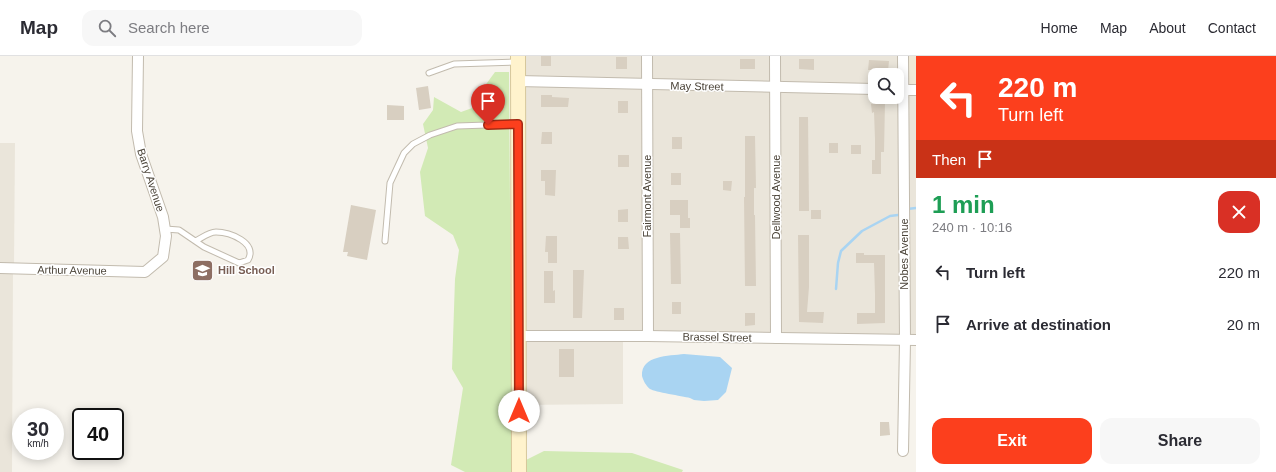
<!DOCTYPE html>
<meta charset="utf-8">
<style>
:root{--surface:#fff;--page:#f7f7f7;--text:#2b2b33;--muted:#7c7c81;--line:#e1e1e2;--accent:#fc3f1d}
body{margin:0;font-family:Arial,sans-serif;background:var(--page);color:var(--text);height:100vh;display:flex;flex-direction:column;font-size:15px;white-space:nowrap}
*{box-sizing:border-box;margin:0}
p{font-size:13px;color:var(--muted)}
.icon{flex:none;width:22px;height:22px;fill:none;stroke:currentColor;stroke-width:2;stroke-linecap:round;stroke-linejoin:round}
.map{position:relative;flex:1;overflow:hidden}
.sheet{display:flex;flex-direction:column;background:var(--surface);width:360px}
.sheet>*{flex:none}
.hud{background:#fc3f1d;color:#fff;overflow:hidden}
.controls{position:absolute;left:868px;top:12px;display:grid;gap:8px}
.controls a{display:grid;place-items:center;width:36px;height:36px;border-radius:8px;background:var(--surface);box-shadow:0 2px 10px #0003;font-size:20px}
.speed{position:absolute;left:12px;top:352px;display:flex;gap:8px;font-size:20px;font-weight:700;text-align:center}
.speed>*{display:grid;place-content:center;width:52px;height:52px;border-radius:50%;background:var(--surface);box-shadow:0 2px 10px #0003;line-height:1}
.speed small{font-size:10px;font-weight:400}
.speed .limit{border:2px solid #111;border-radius:6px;background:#fff;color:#111}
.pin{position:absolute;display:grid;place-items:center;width:34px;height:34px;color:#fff;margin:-41px -17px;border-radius:50% 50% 50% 0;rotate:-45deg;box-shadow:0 0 4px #0007}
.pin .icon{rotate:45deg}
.me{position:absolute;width:44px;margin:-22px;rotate:0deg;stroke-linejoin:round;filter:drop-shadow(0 0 3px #0008)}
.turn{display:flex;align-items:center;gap:14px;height:84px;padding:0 16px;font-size:18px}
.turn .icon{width:52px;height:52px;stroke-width:2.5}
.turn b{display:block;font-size:28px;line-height:34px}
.then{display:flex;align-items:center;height:38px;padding:0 16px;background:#0003;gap:8px;font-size:15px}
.round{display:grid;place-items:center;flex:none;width:42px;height:42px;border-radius:12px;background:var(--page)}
.summary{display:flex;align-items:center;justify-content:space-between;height:68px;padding:0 16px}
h1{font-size:24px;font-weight:600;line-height:30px;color:#1e9e55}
.cta{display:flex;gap:8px;margin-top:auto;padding:8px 16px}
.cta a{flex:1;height:46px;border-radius:12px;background:var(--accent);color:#fff;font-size:16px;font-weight:600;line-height:46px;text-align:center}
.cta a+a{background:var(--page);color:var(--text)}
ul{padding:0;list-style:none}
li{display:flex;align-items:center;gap:12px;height:52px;padding:0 16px}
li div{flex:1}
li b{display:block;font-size:15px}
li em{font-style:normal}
header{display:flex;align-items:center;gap:24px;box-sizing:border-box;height:56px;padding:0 20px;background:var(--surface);border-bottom:1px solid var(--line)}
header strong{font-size:19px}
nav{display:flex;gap:22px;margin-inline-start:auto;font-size:14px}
.search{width:280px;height:36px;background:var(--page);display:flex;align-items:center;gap:10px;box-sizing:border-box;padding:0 14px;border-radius:12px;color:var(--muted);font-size:15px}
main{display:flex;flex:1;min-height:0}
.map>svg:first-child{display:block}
</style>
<header>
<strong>Map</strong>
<div class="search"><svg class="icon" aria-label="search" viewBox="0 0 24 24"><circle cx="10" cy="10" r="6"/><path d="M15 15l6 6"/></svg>Search here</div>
<nav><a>Home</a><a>Map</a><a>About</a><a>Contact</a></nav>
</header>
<main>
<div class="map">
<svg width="916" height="416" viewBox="0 0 916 416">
<rect width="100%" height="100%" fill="#f6f3ec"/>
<g fill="#eae5da" fill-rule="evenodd">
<path d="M521,0h379l2,281 -279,-3v70l-102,1zM875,19h22v22h-22z"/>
<polygon points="908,28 916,28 916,281 909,281"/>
<polygon points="0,87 15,87 14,210 0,210"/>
<polygon points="0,215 13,215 12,416 0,416"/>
</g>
<rect fill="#efe8d6" x="908" y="0" width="8" height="28"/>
<g fill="#d2eab5">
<polygon points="495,16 509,16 512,416 465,416 451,409 463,332 452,313 455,223 459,194 453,179 425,160 420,116 428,92 423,68 433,54 434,41 461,56 489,46 484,31"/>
<polygon points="544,395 632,397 683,414 682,416 526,416 526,404"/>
</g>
<path fill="#a9d4f2" d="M684,298l36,3 12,11 -6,24 -8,8 -14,1 -10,-1 -4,-2c-8,-2 -35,-6 -40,-9 -4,-3 -7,-9 -8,-13 -1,-21 27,-20 42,-22z"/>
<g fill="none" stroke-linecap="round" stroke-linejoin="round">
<g stroke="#a9d4f2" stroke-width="2.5">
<polyline points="907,153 916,152"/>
<polyline points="836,233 838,207 841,195 862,175 890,160 898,159"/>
</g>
</g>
<g fill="#d8cfc1">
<rect x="541" y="0" width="10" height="10"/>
<rect x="616" y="1" width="11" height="12"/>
<rect x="740" y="3" width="15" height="10"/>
<polygon points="799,3 814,3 814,14 799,13"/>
<polygon points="869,4 889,5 888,15 868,14"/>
<polygon points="428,30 431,52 419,54 416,32"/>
<polygon points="541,39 552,39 552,41 569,42 568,51 541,51"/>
<rect x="618" y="45" width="10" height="12"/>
<polygon points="885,46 884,96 881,96 881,118 872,118 872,104 875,104 875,83 874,56 872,57 871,48"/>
<polygon points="387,49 404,50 404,64 387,64"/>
<polygon points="799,61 808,61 809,155 799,155"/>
<polygon points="542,76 552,76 552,88 541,88"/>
<polygon points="745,80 755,80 756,132 754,132 754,159 755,159 756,230 745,230 744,141 745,141"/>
<rect x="672" y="81" width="10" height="12"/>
<rect x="829" y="87" width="9" height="10"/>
<rect x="851" y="89" width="10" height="9"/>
<rect x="618" y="99" width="11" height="12"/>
<polygon points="541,114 556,114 555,140 545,139 545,125 541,125"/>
<rect x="671" y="117" width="10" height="12"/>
<polygon points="723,125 732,125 731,135 723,134"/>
<polygon points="670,144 688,144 688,162 690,162 690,172 680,172 680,159 670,159"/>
<polygon points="351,149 376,154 367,204 347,200 348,196 343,196"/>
<polygon points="628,153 628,166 618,166 618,154"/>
<rect x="811" y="154" width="10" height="9"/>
<polygon points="670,177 680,177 681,228 671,228"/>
<polygon points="798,179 809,179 809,231 807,256 824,256 823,267 799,266"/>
<polygon points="546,180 557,180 557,207 548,207 548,196 545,196"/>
<polygon points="618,181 628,181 629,193 618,193"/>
<polygon points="856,197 864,197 864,199 885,199 885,267 857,268 857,257 875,257 875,238 874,207 856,207"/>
<polygon points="573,214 584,214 582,262 573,262"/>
<polygon points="544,215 553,215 553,235 555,234 555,247 544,247"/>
<rect x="672" y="246" width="9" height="12"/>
<rect x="614" y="252" width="10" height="12"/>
<polygon points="745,257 755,257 755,269 745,270"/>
<rect x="559" y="293" width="15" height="28"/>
<polygon points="880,366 889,366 890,379 880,380"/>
</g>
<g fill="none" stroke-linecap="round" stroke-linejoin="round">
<defs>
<g id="lane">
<polyline points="429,17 454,8 517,6"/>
<path d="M165,173l14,1 25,17 35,16 9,-3c10,-17 -18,-28 -32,-28 -7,0 -13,5 -20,9"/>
<polyline points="385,185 390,127 404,97 413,88 430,79 457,70 517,68"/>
</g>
<g id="street">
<polyline points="647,0 648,280"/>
<polyline points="775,0 776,282"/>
<polyline points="518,25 875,33"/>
<polyline points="898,34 916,34"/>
<polyline points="0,212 145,216 163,201 166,180 163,161 141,98 137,75 138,0"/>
<polyline points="519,280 648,280 916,284"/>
<polyline points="903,395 905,285 903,0"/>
</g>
<polyline id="secondary" points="518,0 519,416"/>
</defs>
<use href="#lane" stroke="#c2bbae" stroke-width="7"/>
<use href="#street" stroke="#c2bbae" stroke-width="12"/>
<use href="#secondary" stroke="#d6c79b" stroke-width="16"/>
<use href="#lane" stroke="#fff" stroke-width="5"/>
<use href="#street" stroke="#fff" stroke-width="10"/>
<use href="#secondary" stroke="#fff3cd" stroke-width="14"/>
</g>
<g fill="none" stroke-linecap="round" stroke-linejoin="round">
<defs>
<polyline id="route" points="488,69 518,68 519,355"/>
</defs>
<use href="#route" stroke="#a42913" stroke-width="10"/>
<use href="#route" stroke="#fc3f1d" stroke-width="7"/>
</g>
<defs>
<symbol id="school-square" viewBox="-11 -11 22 22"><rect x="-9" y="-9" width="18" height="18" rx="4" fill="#8d6e63" stroke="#fff"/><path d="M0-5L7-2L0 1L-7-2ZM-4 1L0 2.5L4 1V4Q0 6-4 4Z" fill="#fff"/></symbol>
</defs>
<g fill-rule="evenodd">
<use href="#school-square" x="190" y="202" width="25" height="25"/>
</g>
<g text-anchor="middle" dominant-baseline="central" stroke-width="3" stroke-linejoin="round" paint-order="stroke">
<g font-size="11" fill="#4b4439" stroke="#fff">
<text transform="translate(697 30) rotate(1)">May Street</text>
<text transform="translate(151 124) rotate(72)">Barry Avenue</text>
<text transform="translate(647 140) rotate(-90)">Fairmont Avenue</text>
<text transform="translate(776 141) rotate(-90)">Dellwood Avenue</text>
<text transform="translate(904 198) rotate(-90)">Nobes Avenue</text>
<text transform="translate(72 214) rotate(1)">Arthur Avenue</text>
<text transform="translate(717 281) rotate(1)">Brassel Street</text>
</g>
<g font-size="11" font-weight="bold" fill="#785e54" stroke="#fff" text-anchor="start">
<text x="218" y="214">Hill School</text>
</g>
</g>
</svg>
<div class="controls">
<a><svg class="icon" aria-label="search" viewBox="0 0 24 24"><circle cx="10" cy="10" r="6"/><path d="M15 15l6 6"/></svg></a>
</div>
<div class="speed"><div>30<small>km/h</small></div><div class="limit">40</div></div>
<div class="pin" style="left:488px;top:69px;background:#d93025"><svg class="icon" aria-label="arrive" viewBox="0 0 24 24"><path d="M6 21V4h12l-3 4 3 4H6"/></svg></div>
<svg class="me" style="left:519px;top:355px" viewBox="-20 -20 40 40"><circle r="19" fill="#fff"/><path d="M0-13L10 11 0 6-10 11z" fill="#fc3f1d"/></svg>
</div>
<section class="sheet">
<div class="hud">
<div class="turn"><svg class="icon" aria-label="left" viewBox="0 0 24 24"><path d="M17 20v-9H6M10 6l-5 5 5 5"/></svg><div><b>220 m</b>Turn left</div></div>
<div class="then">Then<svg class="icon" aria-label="arrive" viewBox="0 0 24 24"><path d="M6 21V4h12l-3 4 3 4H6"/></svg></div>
</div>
<div class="summary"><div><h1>1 min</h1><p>240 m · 10:16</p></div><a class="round" style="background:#d93025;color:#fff"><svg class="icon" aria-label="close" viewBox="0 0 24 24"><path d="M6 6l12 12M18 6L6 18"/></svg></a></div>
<ul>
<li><svg class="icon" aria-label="left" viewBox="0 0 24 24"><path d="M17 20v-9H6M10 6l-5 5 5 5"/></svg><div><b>Turn left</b></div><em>220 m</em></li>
<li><svg class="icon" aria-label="arrive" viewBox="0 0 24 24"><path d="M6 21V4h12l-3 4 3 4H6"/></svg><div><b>Arrive at destination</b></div><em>20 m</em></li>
</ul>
<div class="cta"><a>Exit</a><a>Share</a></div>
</section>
</main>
